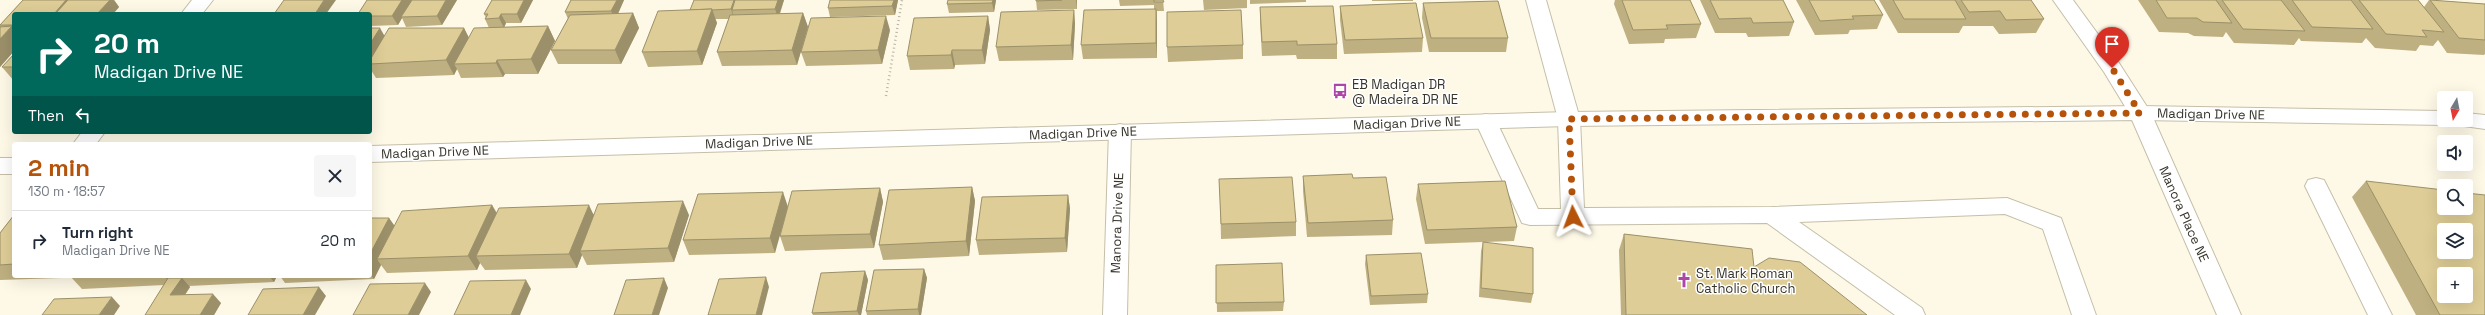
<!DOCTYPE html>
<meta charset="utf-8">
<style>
:root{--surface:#fff;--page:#f6f6f7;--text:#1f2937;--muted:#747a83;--line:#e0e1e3;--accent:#b45309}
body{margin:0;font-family:"Space Grotesk",sans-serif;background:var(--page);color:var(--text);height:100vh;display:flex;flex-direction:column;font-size:15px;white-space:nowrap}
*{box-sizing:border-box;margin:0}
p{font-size:13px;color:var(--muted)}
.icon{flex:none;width:22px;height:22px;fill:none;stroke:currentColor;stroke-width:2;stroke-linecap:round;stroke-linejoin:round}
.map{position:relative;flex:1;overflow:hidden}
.details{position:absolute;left:12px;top:142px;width:360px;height:136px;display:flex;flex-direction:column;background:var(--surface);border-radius:4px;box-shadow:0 4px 16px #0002}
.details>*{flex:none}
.hud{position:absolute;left:12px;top:12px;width:360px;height:122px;border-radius:4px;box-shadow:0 4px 16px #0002;background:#00695c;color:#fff;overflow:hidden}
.needle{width:26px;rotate:190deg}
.controls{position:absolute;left:2437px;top:91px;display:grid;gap:8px}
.controls a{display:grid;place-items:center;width:36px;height:36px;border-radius:4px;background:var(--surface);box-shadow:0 4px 16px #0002;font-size:20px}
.pin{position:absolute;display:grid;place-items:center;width:34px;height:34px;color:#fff;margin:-41px -17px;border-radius:50% 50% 50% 0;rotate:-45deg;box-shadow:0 0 4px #0007}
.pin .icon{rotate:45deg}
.me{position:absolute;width:44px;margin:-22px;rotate:357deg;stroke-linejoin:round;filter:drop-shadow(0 0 3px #0008)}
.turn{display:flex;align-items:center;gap:14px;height:84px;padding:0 16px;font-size:18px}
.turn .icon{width:52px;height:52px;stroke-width:2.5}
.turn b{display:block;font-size:28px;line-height:34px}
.then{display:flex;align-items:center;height:38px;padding:0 16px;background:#0003;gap:8px;font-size:15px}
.round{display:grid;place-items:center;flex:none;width:42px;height:42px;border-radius:4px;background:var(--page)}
.overview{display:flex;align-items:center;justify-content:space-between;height:68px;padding:0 16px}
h1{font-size:24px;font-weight:700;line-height:30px;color:var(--accent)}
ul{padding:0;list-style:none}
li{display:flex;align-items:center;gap:12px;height:60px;padding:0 16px;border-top:1px solid var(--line)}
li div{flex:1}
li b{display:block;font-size:15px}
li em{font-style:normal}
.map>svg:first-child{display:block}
</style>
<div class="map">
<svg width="2485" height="315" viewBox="0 0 2485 315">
<rect width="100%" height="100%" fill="#fef9e7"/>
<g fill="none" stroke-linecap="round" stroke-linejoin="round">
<defs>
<g id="service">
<polygon points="1569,112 1577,114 1580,119 1584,208 1772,207 2007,198 2061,218 2096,315 2072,315 2043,229 2005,214 1799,222 1922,308 1925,315 1895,315 1767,223 1530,225 1522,223 1475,121 1478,116 1486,114 1494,116 1538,209 1561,209 1558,119 1561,114"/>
<polygon points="2316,178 2324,180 2327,186 2392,315 2368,315 2305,186 2308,180"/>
</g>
<g id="minor">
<polygon points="192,0 213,0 202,14 181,14"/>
<polygon points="1526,0 1546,0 1580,119 1577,124 1569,126 1561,124 1558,119"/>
<polygon points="2053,0 2073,0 2119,63 2151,113 2241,315 2217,315 2129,113 2104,72"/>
<polygon points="1120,124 1128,126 1131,131 1127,315 1103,315 1109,131 1112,126"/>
<polygon points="82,132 105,132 96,144 73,144"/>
</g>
<g id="tertiary">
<polygon points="2140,106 2444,111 2444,120 2453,120 2452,123 2444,125 2140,120 1569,126 370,162 370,146 1569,112"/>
<polygon points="2466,113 2485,115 2485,129 2457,125 2454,120 2466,120"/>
<rect x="0" y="158" width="14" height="16"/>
</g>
</defs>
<use href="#service" stroke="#c5bfa9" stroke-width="2"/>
<use href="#minor" stroke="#c5bfa9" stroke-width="2"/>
<use href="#tertiary" stroke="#c5bfa9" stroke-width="2"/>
<polyline stroke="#b7b3a4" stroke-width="2.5" stroke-dasharray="1 3" stroke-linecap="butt" points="886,96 902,0"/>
<use href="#service" fill="#fff" fill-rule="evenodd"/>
<use href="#minor" fill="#fff" fill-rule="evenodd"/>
<use href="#tertiary" fill="#fff" fill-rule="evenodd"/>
</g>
<g fill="#bfb081">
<polygon points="23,0 114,0 119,7 113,14 14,14 14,51 0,67 0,25"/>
<polygon points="367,0 457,0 442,25 406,27 402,18 398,25 370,26 370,14"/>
<polygon points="492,0 533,0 521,23 506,23 504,27 548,26 555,41 538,74 505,74 503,77 461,78 457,69 454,75 376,78 371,70 370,72 370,28 384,36 464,28 469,38 489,28 485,19 486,18 484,14"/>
<polygon points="571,0 624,0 618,14 633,13 639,28 621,64 558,64 551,50 568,19 565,12"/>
<polygon points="784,0 780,14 803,13 808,27 797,65 722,66 717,52 729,19 715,19 717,23 702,65 648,67 642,52 690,10"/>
<polygon points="898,0 895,15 830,17 828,8"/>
<polygon points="948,0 996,0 994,12 949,13 947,4"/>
<polygon points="1036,0 1077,0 1077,9 1037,10"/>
<polygon points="1119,0 1163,0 1164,11 1157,11 1157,58 1083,59 1081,45 1154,9 1154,5 1120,6"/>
<polygon points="1203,0 1247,0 1247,8 1204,10"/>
<polygon points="1250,0 1306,0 1306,2 1250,4"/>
<rect x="1372" y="0" width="41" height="1"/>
<polygon points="1615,0 1690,0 1701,24 1696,38 1665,39 1664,43 1629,44 1614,4"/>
<polygon points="1700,0 1783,0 1794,22 1789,36 1748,37 1746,33 1715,33"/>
<polygon points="1796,0 1874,0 1883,15 1877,29 1850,30 1848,34 1815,35"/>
<polygon points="1879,0 2031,0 2044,19 2036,33 1999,34 1993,26 1963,26 1959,33 1898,33"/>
<polygon points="2138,0 2418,0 2424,7 2429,0 2485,4 2485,54 2484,55 2447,53 2438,40 2433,46 2420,45 2416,51 2375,48 2366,38 2362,43 2301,41 2299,38 2294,45 2234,43 2226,32 2223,37 2194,36 2188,33 2159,32"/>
<polygon points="1423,3 1508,38 1506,52 1429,52 1422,18"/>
<polygon points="1340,6 1423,38 1422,52 1344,54 1340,20"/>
<polygon points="1260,7 1337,44 1337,59 1297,59 1296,55 1262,56 1260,21"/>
<polygon points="1074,10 1075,24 1073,60 999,61 996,47"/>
<polygon points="988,16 990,30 985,64 955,65 954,69 910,70 907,56"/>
<polygon points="890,30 882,64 806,66 801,52"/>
<polygon points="1243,45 1243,59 1168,62 1167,47"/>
<polygon points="14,54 14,81 2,67"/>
<polygon points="1303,176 1353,178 1393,220 1392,235 1307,237 1303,191"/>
<polygon points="2366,181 2485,315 2416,315 2352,197"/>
<polygon points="1418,184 1517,227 1514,241 1485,242 1533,294 1531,303 1479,297 1481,251 1483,242 1425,244 1416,199"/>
<polygon points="972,187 975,201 969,256 883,260 879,245"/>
<polygon points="880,188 883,202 874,248 785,251 780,236"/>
<polygon points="783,192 775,253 689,255 683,240"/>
<polygon points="1220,194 1296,222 1296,236 1221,239"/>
<polygon points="1068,195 1070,209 1067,252 979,255 976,240"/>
<polygon points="492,205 497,213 689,215 674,262 587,265 582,255 577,268 485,270 480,263 477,270 387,273 381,265 374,279 285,283 280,276 370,276 370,218 389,218 394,226"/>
<polygon points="14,215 14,276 62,276 61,278 0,280 0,233"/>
<polygon points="1624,234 1754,267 1867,315 1621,315 1619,250"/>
<polygon points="1366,255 1428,294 1427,303 1370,305 1365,264"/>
<polygon points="1216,265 1284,302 1283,311 1217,312"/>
<polygon points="924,269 927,278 921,315 867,315 866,311"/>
<polygon points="865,271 868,280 861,315 813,315 812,313"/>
<polygon points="70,276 277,276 274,282 189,286 190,287 185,295 221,303 214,315 145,315 164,285 82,289"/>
</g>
<g fill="#9b9069">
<polygon points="66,0 72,0 76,6 54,14"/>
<polygon points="110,0 114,0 119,7 113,14 97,14"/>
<polygon points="324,0 336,0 326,14 315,14"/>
<polygon points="402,0 413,0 401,17 402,18 398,25 392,16"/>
<polygon points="446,0 457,0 442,25 437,16"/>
<polygon points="524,0 533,0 521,23 517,14"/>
<polygon points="617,0 624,0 615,20 611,11"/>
<polygon points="734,0 740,0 732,10 734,17 734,19 731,9"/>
<polygon points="778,0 784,0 778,18 775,9"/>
<polygon points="894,0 898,0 895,15 892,6"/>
<polygon points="993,0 996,0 994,12 992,3"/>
<polygon points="1076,0 1077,0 1077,9"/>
<polygon points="712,9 717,23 702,65 697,51"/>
<polygon points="1156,9 1157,23 1157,58 1156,43"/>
<polygon points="1074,10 1075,24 1073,60 1071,45"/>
<polygon points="633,13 639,28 621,64 615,50"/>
<polygon points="803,13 808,27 797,65 792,50"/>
<polygon points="501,14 506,23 504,28 499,18"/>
<polygon points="886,16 890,30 882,64 878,50"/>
<polygon points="988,16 990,30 985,64 982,50"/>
<polygon points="12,26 14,29 14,51 0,67 0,39"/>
<polygon points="548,26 555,41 538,74 531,59"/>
<polygon points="380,28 388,42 370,64 370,44"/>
<polygon points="464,28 471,42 454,64 457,69 454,75 446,60"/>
<polygon points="952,50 955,65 954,69 951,55"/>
<polygon points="497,60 505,74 503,77 496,63"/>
<polygon points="972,187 975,201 969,256 966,241"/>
<polygon points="880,188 883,202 874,248 870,234"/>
<polygon points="783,192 788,207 775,253 770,238"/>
<polygon points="1068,195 1070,209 1067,252 1065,238"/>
<polygon points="683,201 689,215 674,262 668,248"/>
<polygon points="492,205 500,220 476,256 480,263 477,270 468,256"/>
<polygon points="589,205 596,220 580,251 582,255 577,268 569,254"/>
<polygon points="389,218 399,232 377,259 381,265 374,279 370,274 370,254"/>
<polygon points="924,269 927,278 921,315 919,315 918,309"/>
<polygon points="865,271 868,280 861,315 859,315 857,311"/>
<polygon points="164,276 174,276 176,279 172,285"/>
<polygon points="269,276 277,276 274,282"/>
<polygon points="766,277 769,287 762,315 756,315"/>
<polygon points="182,278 190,287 178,305 170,295"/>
<polygon points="664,278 668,288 659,315 652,315"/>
<polygon points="526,280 531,289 520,315 511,315"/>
<polygon points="425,283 431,292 419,315 408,315"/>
<polygon points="319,287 326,296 315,315 303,315"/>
<polygon points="213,294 221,303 214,315 200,315"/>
<polygon points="112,297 120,306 114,315 99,315"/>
</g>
<g fill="#decd96" stroke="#9b9069" fill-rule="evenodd">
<polygon points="23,0 66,0 54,14 14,14 14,25 0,25"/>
<polygon points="68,0 110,0 97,14 55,14"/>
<polygon points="284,0 324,0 315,14 274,14"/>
<polygon points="367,0 402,0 392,16 370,16 370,14 358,14"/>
<polygon points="412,0 446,0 437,16 401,17"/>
<polygon points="492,0 524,0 517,14 501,14 499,18 485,19 488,14 484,14"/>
<polygon points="571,0 617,0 611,11 565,12"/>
<polygon points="694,0 734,0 731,9 712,10 712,9 690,10"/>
<polygon points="735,0 778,0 775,9 732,10"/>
<polygon points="830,0 894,0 892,6 828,8"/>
<polygon points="948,0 993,0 992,3 947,4"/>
<polygon points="1036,0 1062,0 1036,1"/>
<polygon points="1154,0 1163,0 1164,2 1154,2"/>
<polygon points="1622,0 1690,0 1701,24 1666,25 1668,29 1633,30"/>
<polygon points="1710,0 1783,0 1794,22 1753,23 1751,18 1719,19"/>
<polygon points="1809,0 1874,0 1883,15 1852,16 1854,19 1820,21"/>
<polygon points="1893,0 1955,0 1966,19 1904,19"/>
<polygon points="1961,0 2031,0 2044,19 2006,20 2000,11 1969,12"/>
<polygon points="2156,0 2216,0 2232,23 2203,22 2197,18 2167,18"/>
<polygon points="2222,0 2281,0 2305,31 2243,29"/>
<polygon points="2292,0 2351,0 2373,29 2312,27"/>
<polygon points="2359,0 2418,0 2444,32 2422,30 2427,37 2386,34"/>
<polygon points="2430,0 2485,4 2485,40 2459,38"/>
<polygon points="1498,1 1508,38 1431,38 1423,3"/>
<polygon points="1416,3 1423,38 1345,40 1340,6"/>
<polygon points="1333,6 1337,44 1297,45 1297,41 1262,42 1260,7"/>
<polygon points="712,9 697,51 642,52 658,11"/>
<polygon points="1156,9 1156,43 1081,45 1084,10"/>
<polygon points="1074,10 1071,45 996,47 1001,12"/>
<polygon points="1241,10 1243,45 1167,47 1167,12"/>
<polygon points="633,13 615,50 551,50 570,15"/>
<polygon points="803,13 792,50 717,52 730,15"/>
<polygon points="886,16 878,50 801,52 811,18"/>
<polygon points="988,16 982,50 952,50 951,55 907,56 914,18"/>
<polygon points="12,26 0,39 0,27"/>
<polygon points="548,26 531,59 497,60 496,63 454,64 474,28"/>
<polygon points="370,28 380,28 370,44"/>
<polygon points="389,28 464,28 446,60 370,64 370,60"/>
<polygon points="14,54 14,67 2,67"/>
<polygon points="1352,174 1353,178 1386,177 1393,220 1308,223 1303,176"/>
<polygon points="1292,177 1296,222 1221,224 1219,179"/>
<polygon points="1505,181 1517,227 1427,230 1418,184"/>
<path d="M2366,181l78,9v18h22v-15l19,2v120h-45zM2444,230h22v22h-22zM2444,274h22v22h-22z"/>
<polygon points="972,187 966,241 879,245 889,190"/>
<polygon points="880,188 870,234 780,236 792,191"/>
<polygon points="783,192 770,238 683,240 698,194"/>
<polygon points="1068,195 1065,238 976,240 982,197"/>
<polygon points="683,201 668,248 580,251 598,204"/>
<polygon points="492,205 468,256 377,259 402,211"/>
<polygon points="589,205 569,254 476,256 499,208"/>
<polygon points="14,215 14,264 0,265 0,233"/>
<polygon points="370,218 389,218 370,254"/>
<polygon points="1624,234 1752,249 1754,267 1769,258 1800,262 1867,315 1626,315"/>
<polygon points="1483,242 1533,248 1533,294 1481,288"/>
<polygon points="1421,253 1428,294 1371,296 1366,255"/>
<polygon points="1282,263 1284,302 1216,303 1216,265"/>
<polygon points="924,269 918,309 866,311 874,270"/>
<polygon points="865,271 857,311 812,313 821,273"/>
<polygon points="766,277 756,315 708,315 719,279"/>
<polygon points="168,278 182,278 170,295 213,294 200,315 145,315"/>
<polygon points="664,278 652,315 614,315 626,280"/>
<polygon points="526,280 511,315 454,315 470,281"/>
<polygon points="425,283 408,315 353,315 370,284"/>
<polygon points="319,287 303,315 248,315 263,289"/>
<polygon points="112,297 99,315 42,315 54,299"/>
</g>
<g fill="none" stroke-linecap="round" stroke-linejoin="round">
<polyline stroke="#b45309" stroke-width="7" stroke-dasharray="0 12.6" points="1573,217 1569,119 2140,113 2112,68"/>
</g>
<defs>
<symbol id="bus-bare" viewBox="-9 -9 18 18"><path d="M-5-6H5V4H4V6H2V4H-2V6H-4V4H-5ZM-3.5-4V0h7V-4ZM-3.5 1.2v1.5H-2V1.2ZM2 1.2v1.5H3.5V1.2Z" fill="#ae46a8" stroke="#fff" stroke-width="2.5" paint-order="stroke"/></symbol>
<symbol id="church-bare" viewBox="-9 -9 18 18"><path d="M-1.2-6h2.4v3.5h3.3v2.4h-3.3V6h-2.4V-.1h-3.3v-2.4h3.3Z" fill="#ae46a8" stroke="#fff" stroke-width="2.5" paint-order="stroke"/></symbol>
</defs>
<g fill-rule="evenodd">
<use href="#bus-bare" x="1329" y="80" width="22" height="22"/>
<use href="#church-bare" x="1673" y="269" width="22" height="22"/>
</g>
<g text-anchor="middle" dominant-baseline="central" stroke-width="3" stroke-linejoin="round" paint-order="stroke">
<g font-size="13" fill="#36342b" stroke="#fff" text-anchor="start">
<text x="1352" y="84">EB Madigan DR<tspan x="1352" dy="15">@ Madeira DR NE</tspan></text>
<text x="1696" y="273">St. Mark Roman<tspan x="1696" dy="15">Catholic Church</tspan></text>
</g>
<g font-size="13" fill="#36342b" stroke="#fff">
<text transform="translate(2211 114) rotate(1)">Madigan Drive NE</text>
<text transform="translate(1407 123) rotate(-2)">Madigan Drive NE</text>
<text transform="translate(1083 133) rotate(-2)">Madigan Drive NE</text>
<text transform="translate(759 142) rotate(-2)">Madigan Drive NE</text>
<text transform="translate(435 152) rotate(-2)">Madigan Drive NE</text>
<text transform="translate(2184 214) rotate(66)">Manora Place NE</text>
<text transform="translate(1117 223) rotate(-88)">Manora Drive NE</text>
</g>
</g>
</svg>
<div class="controls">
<a><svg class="needle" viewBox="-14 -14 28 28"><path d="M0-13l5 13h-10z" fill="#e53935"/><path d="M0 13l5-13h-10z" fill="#747a83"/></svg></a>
<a><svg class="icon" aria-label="sound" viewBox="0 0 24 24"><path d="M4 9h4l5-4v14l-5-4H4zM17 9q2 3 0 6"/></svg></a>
<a><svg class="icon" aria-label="search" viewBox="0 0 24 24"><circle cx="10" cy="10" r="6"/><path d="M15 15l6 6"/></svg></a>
<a><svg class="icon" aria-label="layers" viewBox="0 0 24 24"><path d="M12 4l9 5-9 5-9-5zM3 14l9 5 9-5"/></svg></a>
<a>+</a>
</div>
<div class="pin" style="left:2112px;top:68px;background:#d93025"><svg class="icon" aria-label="arrive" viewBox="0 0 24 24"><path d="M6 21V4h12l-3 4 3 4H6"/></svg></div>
<svg class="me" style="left:1573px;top:217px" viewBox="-20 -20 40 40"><path d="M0-17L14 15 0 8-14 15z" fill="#b45309" stroke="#fff" stroke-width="4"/></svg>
<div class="hud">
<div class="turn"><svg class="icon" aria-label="right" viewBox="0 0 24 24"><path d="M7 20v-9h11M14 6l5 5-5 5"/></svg><div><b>20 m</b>Madigan Drive NE</div></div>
<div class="then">Then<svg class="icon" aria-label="left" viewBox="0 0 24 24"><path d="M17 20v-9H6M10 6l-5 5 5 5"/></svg></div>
</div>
<section class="details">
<div class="overview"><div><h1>2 min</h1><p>130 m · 18:57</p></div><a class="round"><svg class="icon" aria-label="close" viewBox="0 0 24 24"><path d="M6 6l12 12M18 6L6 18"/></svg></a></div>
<ul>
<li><svg class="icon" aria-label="right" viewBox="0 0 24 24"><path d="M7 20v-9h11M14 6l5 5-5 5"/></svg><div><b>Turn right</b><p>Madigan Drive NE</p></div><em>20 m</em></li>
</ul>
</section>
</div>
